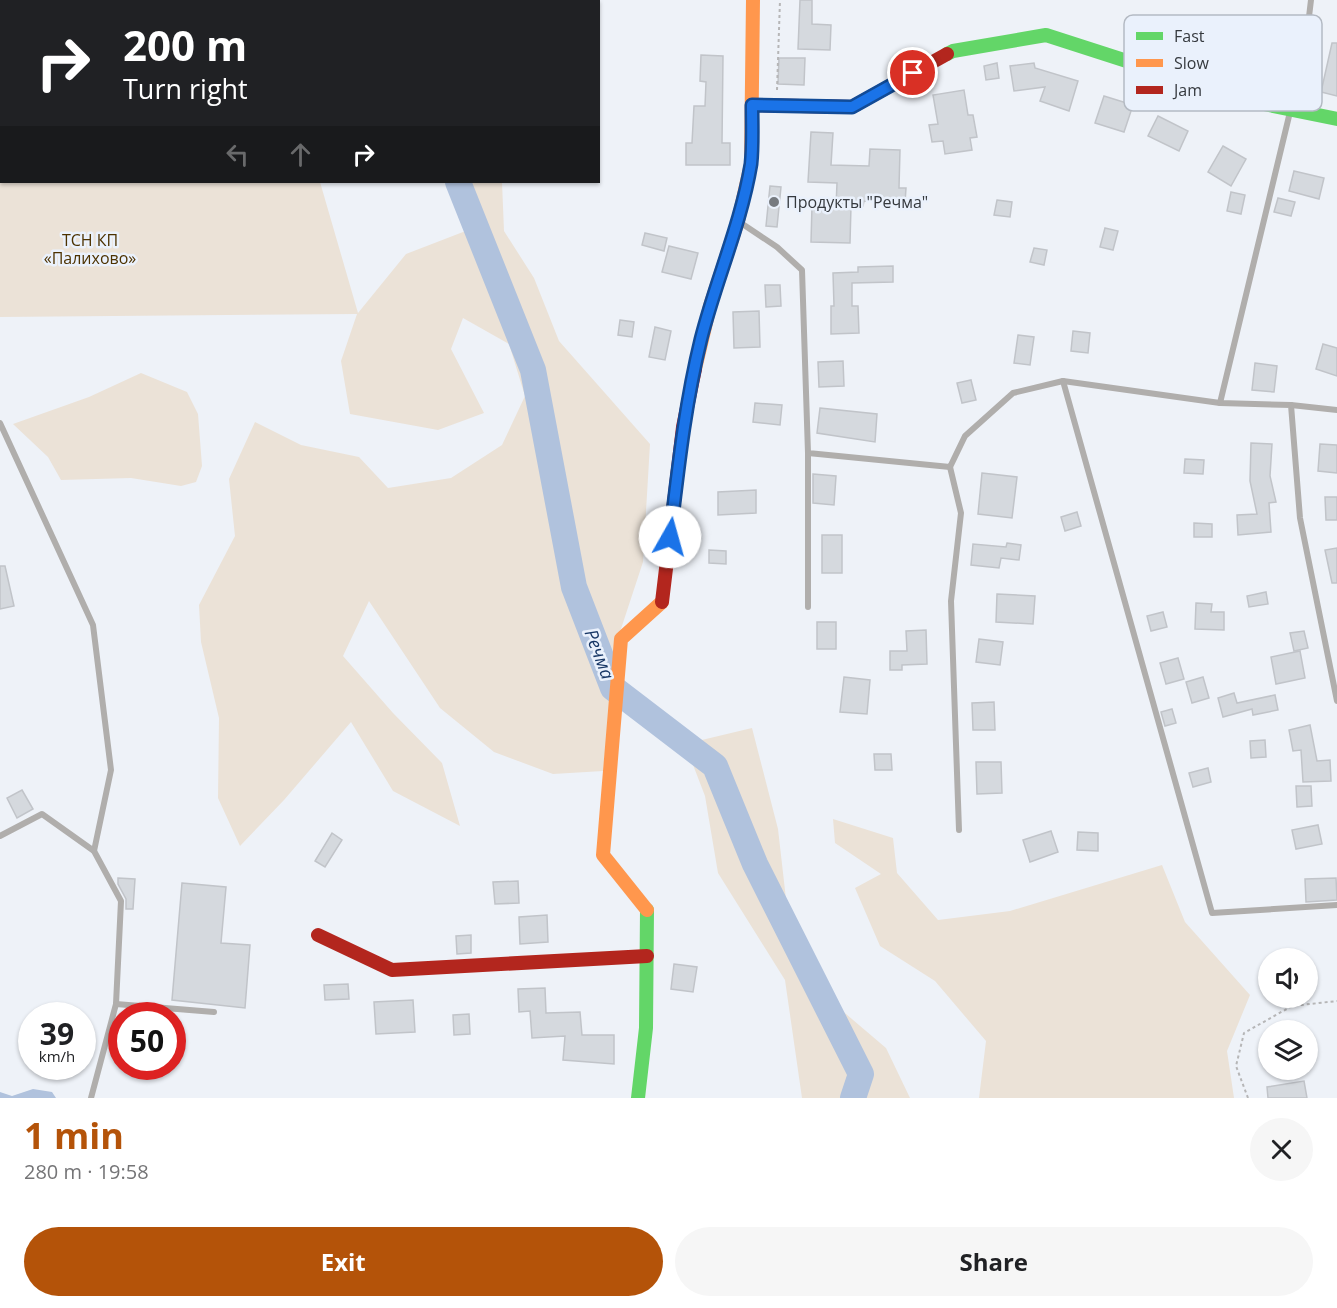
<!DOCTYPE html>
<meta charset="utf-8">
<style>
:root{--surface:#fff;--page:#f6f6f6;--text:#202124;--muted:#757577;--accent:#b45309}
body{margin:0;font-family:"Open Sans",sans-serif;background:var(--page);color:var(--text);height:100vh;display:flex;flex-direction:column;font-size:22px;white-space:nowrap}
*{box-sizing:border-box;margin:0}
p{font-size:20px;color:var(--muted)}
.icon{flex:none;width:33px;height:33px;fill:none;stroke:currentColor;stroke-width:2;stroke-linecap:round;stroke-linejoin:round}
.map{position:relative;height:1098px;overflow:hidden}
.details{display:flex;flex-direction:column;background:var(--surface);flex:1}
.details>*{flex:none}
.guide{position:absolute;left:0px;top:0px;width:600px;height:183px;box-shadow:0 2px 4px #0004;background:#202124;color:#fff;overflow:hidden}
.controls{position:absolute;left:1258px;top:948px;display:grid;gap:12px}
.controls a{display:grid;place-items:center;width:60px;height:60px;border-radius:50%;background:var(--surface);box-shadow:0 2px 4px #0004;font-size:30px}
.speed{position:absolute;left:18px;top:1002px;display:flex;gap:12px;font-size:30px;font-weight:700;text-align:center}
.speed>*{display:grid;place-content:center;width:78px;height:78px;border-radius:50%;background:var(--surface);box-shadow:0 2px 4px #0004;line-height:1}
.speed small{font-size:15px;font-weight:400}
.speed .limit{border:9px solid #d22;background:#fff;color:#111}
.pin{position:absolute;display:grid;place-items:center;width:51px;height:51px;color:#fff;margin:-26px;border:3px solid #fff;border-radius:50%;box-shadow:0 2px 6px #0007}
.me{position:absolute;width:66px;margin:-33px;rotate:7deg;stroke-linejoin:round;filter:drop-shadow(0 0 4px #0008)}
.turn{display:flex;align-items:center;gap:21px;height:126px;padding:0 24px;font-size:27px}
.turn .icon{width:78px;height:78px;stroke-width:2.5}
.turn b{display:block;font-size:42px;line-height:51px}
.lanes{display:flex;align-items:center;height:57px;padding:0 24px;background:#0003;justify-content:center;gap:30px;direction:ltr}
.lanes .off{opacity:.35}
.round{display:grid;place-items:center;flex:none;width:63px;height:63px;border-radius:32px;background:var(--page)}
.headline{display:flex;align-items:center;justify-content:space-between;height:102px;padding:0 24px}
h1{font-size:36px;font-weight:700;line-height:45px;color:var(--accent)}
.action{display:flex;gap:12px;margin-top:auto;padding:12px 24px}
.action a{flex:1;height:69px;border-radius:36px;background:var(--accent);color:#fff;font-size:24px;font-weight:700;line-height:69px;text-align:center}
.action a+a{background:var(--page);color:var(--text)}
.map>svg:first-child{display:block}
</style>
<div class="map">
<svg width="1337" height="1098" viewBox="0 0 1337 1098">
<rect width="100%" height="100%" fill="#eef2f8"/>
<g fill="#ebe2d7">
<polygon points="0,0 267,0 268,1 2,2 2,182 320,182 358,313 406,254 476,227 458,182 502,182 504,231 534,278 559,341 650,444 643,562 618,638 603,771 553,774 494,752 440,708 369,601 343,656 393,713 442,763 460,826 393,791 351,722 284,800 240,846 218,798 219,718 201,642 199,605 235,536 229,479 255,422 301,445 359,457 388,488 451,478 502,445 525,396 509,344 463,318 451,349 484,413 438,430 350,414 341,361 357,314 0,317"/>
<polygon points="141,373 187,392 198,414 202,466 196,482 181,486 131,478 61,480 48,457 13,424 89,397"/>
<polygon points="752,728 778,829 790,934 819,991 886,1048 910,1098 802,1098 785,980 718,873 705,796 685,744"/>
<polygon points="833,819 893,838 897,873 938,920 1010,911 1162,865 1185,922 1250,995 1227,1051 1234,1098 979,1098 986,1041 935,981 880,946 855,888 881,874 835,843"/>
</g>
<polygon fill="#b0c2dd" points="33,1089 52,1092 56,1098 0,1098 0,1092 12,1096"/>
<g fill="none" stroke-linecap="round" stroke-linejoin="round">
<g stroke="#b0c2dd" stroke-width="26">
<polyline points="412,0 413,2"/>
<polyline points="458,182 533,370 574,587 613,688 715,766 755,864 861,1074 853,1098"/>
</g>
</g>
<g fill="#d5d9de" stroke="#c1c4c9" stroke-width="1.5">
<polygon points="800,0 812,0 812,24 831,25 830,50 798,49"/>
<polygon points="1332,43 1337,43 1337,96 1321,92"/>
<polygon points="701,55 723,56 722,143 730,143 730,165 686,165 686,143 692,143 694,106 705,106 706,82 700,81"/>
<polygon points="779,58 805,58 804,85 778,84"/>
<polygon points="997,63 999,78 986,80 984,66"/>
<polygon points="1034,63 1035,68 1078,81 1069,111 1040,101 1045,87 1014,91 1010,66"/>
<polygon points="964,90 968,115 973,115 977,137 970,138 972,150 945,154 943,141 932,142 929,125 938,124 933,95"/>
<polygon points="1104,96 1133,105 1124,132 1095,123"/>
<polygon points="1158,116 1188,131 1179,151 1148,136"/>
<polygon points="811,132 833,133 831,165 869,166 870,149 900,150 899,188 906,188 905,203 864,201 863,206 851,206 850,243 811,242 812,206 836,207 837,183 808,182"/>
<polygon points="1223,146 1246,159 1231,186 1208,172"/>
<polygon points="1294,171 1324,178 1319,199 1289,191"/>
<polygon points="770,186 781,187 777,227 766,226"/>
<polygon points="1231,192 1245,195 1241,214 1227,211"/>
<polygon points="1278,198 1295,202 1291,216 1274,212"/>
<polygon points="997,200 1012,202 1010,217 994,215"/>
<polygon points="1105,228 1118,231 1113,250 1100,247"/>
<polygon points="645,233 667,238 664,251 642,245"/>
<polygon points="669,246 698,253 691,279 662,272"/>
<polygon points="1034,248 1047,250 1044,265 1030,262"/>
<polygon points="893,266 893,282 852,283 852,306 858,306 859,333 831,334 831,306 834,306 833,273 858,272 858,267"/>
<polygon points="765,285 780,285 781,306 766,307"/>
<polygon points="759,311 760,347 734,348 733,312"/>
<polygon points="620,320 634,322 632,337 618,335"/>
<polygon points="655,327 671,331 665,360 649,357"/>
<polygon points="1073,331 1090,333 1088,353 1071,351"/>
<polygon points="1018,335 1034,337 1030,365 1014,363"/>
<polygon points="1323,344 1337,348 1337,376 1316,369"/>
<polygon points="843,361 844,386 819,387 818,362"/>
<polygon points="1255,363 1277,366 1274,392 1252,390"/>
<polygon points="971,380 976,400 962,403 957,383"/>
<polygon points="755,403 782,405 780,425 753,422"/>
<polygon points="820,408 877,414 875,442 817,433"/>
<polygon points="1251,443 1272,444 1270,476 1276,502 1269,503 1271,532 1238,535 1237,515 1257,514 1250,481"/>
<polygon points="1320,444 1337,445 1337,473 1318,471"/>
<polygon points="1185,459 1204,460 1203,474 1184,473"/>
<polygon points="982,473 1017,477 1012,518 978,514"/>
<polygon points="813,474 836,476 834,505 813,503"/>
<polygon points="756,490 756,513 718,515 718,492"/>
<polygon points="1325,497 1337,497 1337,520 1326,520"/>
<polygon points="1077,512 1081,526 1065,531 1061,517"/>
<polygon points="1194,523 1212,524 1212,537 1194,537"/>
<rect x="822" y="535" width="20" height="38"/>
<polygon points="1007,543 1021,545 1019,560 1001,558 999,568 971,565 973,544 1006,547"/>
<polygon points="1337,548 1337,583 1332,583 1325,550"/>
<polygon points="709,550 726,551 726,564 709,563"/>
<polygon points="0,566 5,566 14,606 0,609"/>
<polygon points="1266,592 1268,604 1249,607 1247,596"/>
<polygon points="997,594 1035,596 1033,624 996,622"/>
<polygon points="1196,603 1212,604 1211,612 1224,612 1224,630 1195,629"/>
<polygon points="1163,612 1167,627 1151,631 1147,616"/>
<rect x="817" y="622" width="19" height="27"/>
<polygon points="926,630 927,664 902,665 902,670 890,670 890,651 907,651 906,631"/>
<polygon points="1304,631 1308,648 1294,651 1290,633"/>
<polygon points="979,639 1003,642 1000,665 976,662"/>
<polygon points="1300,651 1305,678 1276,684 1271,657"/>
<polygon points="1178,658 1184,679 1166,684 1160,663"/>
<polygon points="844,677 870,680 867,714 840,712"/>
<polygon points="1203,677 1209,698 1192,703 1186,682"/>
<polygon points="1234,693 1237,703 1275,695 1278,710 1253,715 1252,709 1223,717 1218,698"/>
<polygon points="994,702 995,730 973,730 972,703"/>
<polygon points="1172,709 1176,723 1165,726 1161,712"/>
<polygon points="1310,725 1317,761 1330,760 1331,781 1303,782 1301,750 1293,751 1289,730"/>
<polygon points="1265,740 1266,757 1251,758 1250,741"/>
<polygon points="874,754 891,754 892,770 875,770"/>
<polygon points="976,762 1001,762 1002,793 977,794"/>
<polygon points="1208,768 1211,782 1193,787 1189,773"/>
<polygon points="1296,786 1311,786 1312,806 1297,807"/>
<polygon points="22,790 33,809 17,818 7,798"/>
<polygon points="1318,825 1322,844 1296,849 1292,830"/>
<polygon points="1051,831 1058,852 1030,862 1023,840"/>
<polygon points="1078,832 1098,833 1098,851 1077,850"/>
<polygon points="332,833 342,840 325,867 315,861"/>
<polygon points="118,878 135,879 133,909 126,909 126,899 118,884"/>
<polygon points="1336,878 1337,900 1306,902 1305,879"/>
<polygon points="518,881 519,903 495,904 493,882"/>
<polygon points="182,883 226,887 221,943 250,945 245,1008 172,1000"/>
<polygon points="547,915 548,942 520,944 519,917"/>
<polygon points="471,935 471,953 457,954 456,936"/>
<polygon points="674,964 697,967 693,992 671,989"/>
<polygon points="348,984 349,999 325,1000 324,985"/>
<polygon points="545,988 546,1013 580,1012 582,1035 614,1035 614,1064 563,1060 565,1036 532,1038 530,1011 519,1012 518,989"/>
<polygon points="413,1000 415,1032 376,1034 374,1002"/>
<polygon points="469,1014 470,1034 454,1035 453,1015"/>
<polygon points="1304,1081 1307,1098 1268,1098 1267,1087"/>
</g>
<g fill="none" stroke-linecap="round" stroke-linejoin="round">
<g stroke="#b6b6b7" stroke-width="2" stroke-dasharray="3 3" stroke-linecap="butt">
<polyline points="777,90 780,0"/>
<polyline points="1248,1098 1236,1066 1244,1033 1292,1006 1337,1001"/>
</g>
<g stroke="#b0aeac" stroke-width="6">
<polyline points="1218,86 1306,42 1311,0"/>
<polyline points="741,223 777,247 802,270 808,453 950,467 965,436 1013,393 1063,381 1220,403 1291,405 1300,518 1337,701"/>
<polyline points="1063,381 1212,913 1337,905"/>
<polyline points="1220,403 1290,112"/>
<polyline points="1291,405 1337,410"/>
<polyline points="0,423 93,625 111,770 94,851"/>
<polyline points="808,453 808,607"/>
<polyline points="950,467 961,513 951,601 959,830"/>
<polyline points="0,836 42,814 94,851 121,901 116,1004 91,1098"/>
<polyline points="116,1004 214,1012"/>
</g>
<g stroke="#63d668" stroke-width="14">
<polyline points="947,54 953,51 1046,35 1254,102 1337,119"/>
<polyline points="638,1098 646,1028 647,910"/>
</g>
<g stroke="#ff974d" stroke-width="14">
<polyline points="695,369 710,306 738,221 751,164 753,0"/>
<polyline points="647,910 603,855 621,639 662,602"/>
</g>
<g stroke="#b3261e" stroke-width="14">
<polyline points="752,105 852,107 947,54"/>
<polyline points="662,602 683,427 695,369"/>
<polyline points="318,935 392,970 647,956"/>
</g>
</g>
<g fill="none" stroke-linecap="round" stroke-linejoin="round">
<defs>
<path id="route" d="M670,537c8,-67 15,-133 31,-198 15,-59 40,-115 50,-175 2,-19 1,-39 1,-59l100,2 61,-34"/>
</defs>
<use href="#route" stroke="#114b97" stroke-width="15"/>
<use href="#route" stroke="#1a73e8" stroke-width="10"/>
</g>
<circle fill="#767a7f" stroke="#eaf1fc" stroke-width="2" cx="774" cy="202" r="6"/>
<g text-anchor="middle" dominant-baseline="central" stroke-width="5" stroke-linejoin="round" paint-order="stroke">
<g font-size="16" fill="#35393e" stroke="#eaf1fc" text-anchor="start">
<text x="786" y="202">Продукты "Речма"</text>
</g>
<g font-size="16" fill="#4d3200" stroke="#eaf1fc">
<text x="90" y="240">ТСН КП<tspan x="90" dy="18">«Палихово»</tspan></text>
</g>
<g font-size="18" font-style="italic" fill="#173665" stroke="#eaf1fc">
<text transform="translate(600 654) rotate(69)">Речма</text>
</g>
</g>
<rect x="1124" y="15" width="198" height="96" rx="9" fill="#eaf1fc" stroke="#b4bac3" stroke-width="1.5"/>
<rect x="1136" y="32" width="27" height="8" fill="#63d668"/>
<rect x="1136" y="59" width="27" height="8" fill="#ff974d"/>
<rect x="1136" y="86" width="27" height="8" fill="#b3261e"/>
<g font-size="16" fill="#35393e">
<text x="1174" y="42">Fast</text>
<text x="1174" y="69">Slow</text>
<text x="1174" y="96">Jam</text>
</g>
</svg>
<div class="controls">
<a><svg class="icon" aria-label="sound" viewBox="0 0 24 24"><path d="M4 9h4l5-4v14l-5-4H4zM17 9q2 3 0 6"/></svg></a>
<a><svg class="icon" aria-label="layers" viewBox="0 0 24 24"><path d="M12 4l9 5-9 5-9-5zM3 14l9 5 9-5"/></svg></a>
</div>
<div class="speed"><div>39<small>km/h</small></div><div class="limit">50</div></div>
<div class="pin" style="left:913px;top:73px;background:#d93025"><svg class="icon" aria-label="arrive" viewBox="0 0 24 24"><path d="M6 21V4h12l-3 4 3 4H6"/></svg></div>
<svg class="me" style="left:670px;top:537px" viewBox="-20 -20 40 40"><circle r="19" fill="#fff"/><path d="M0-13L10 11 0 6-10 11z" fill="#1a73e8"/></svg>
<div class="guide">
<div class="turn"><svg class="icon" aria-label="right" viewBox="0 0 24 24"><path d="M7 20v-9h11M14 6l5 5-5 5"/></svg><div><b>200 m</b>Turn right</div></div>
<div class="lanes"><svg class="icon off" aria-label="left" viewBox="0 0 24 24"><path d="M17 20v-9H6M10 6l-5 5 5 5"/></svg><svg class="icon off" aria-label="ahead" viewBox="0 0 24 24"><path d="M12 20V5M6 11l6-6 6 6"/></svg><svg class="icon" aria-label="right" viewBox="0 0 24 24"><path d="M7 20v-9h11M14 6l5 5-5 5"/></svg></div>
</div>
</div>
<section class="details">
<div class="headline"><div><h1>1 min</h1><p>280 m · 19:58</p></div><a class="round"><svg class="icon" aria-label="close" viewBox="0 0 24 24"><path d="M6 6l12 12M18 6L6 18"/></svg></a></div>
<div class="action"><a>Exit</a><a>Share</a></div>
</section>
